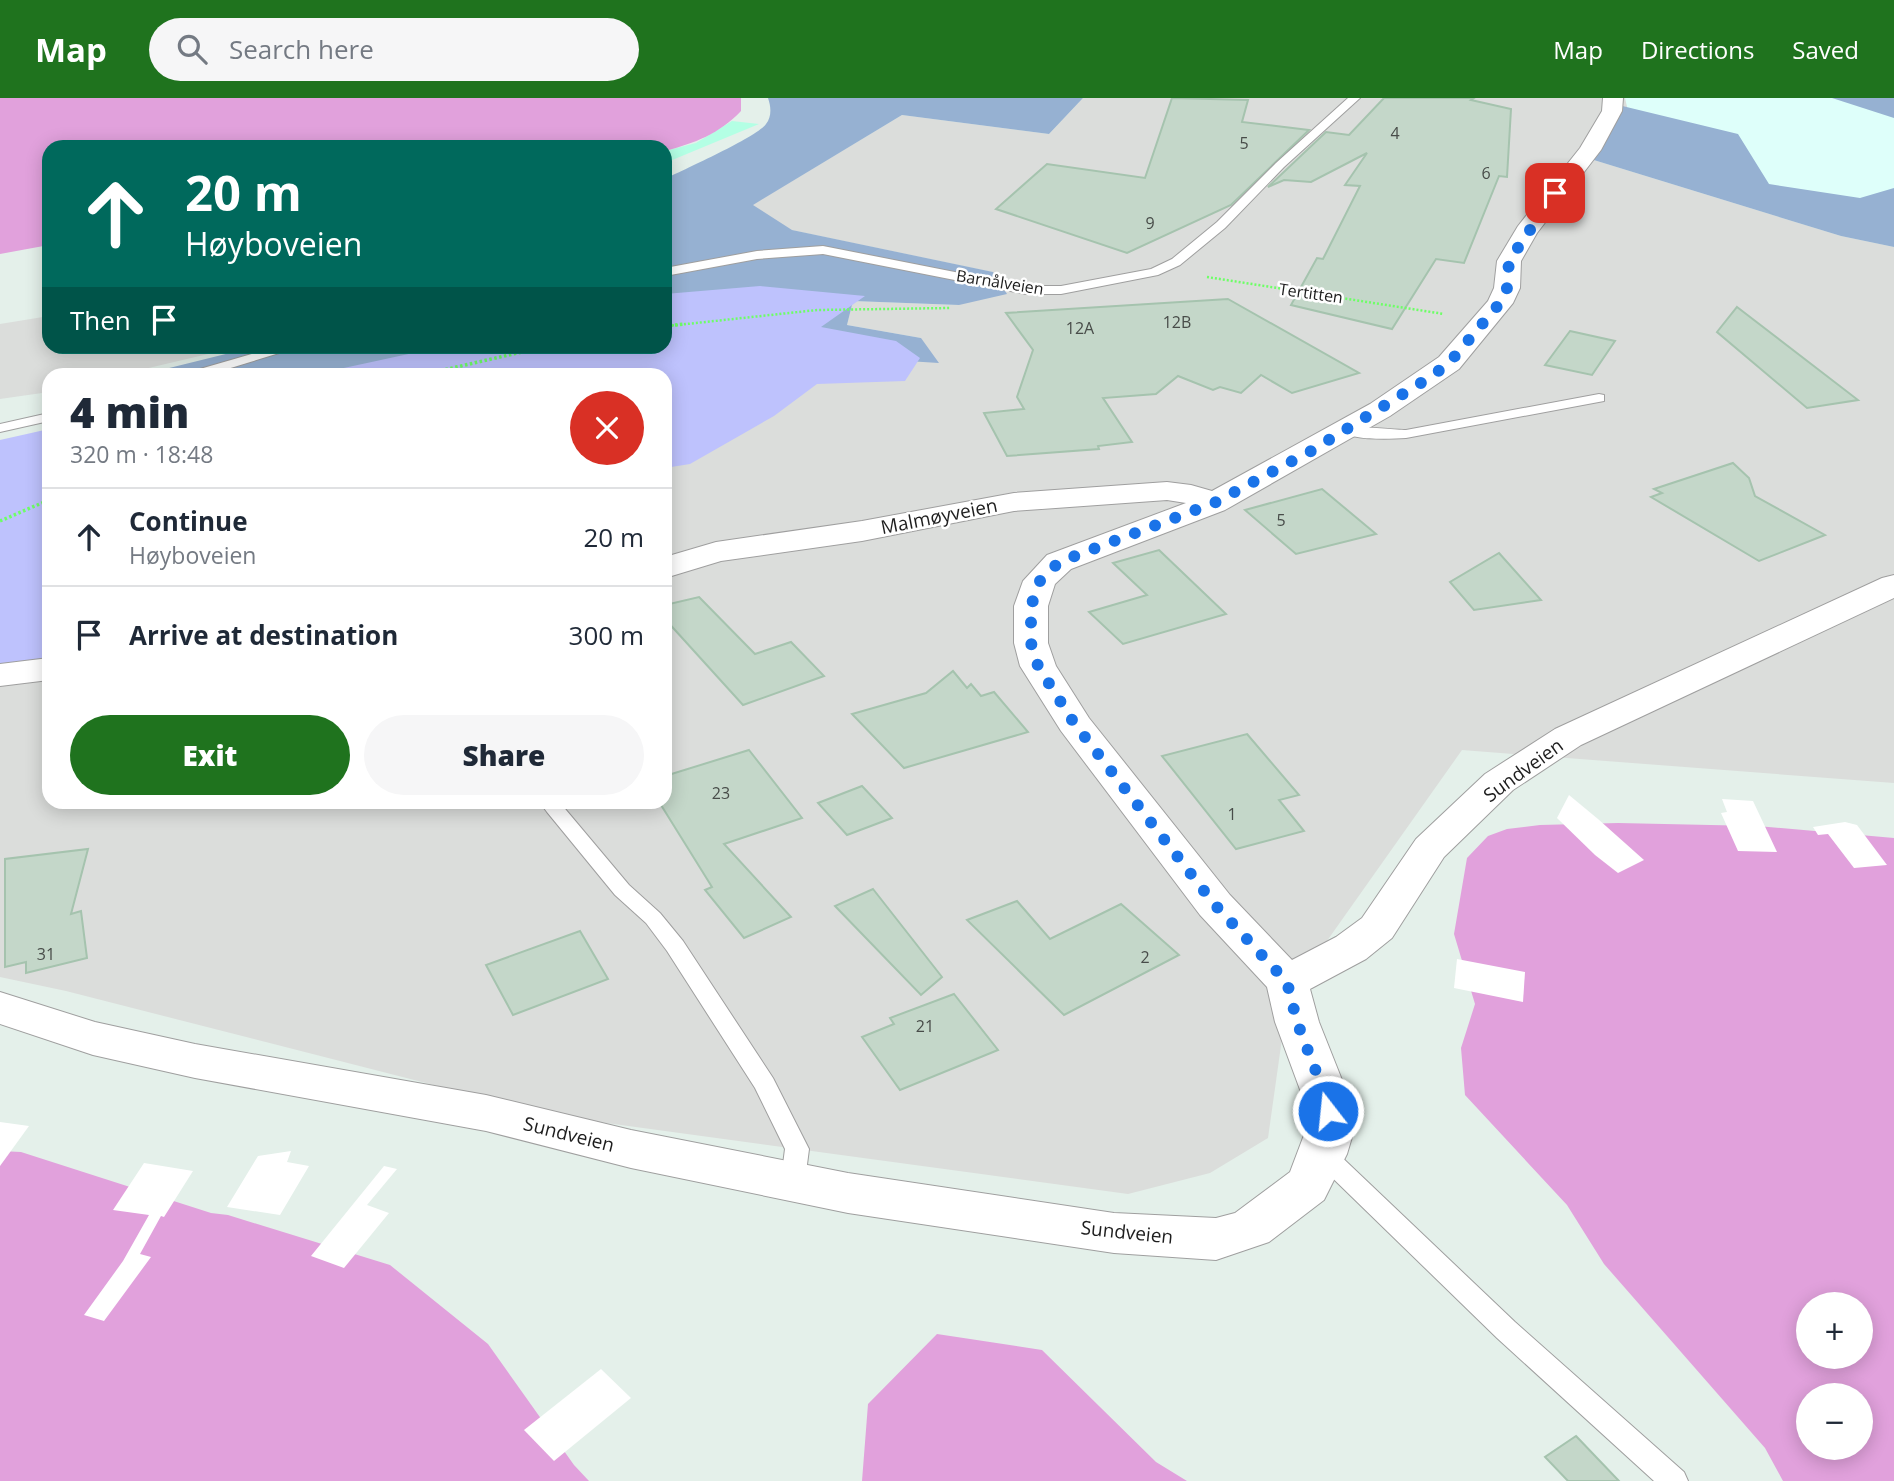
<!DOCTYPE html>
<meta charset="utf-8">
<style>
:root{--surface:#fff;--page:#f6f6f7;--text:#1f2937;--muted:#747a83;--line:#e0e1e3;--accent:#1f731e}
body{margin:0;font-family:"Open Sans",sans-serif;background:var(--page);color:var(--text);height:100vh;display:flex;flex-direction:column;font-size:26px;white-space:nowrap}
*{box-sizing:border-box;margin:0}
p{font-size:23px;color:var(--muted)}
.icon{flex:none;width:38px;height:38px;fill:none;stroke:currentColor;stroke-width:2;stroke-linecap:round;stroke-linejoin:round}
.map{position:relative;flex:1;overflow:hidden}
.drawer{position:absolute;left:42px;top:270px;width:630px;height:441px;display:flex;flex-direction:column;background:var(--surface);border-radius:21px;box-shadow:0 4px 18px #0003}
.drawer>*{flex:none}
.banner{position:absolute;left:42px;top:42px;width:630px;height:214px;border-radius:21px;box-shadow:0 4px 18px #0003;background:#00695c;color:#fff;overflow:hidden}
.tools{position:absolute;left:1796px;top:1194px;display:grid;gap:14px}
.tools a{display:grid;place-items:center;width:77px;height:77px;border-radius:50%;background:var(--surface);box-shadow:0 4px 18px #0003;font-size:35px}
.pin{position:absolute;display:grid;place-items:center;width:60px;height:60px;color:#fff;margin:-30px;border-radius:14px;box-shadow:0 4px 10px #0006}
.me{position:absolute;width:77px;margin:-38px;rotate:344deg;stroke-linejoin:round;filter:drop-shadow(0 0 5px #0008)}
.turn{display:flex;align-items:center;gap:24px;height:147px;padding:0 28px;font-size:32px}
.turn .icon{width:91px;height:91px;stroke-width:2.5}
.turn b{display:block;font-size:49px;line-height:60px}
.then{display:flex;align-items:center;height:66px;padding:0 28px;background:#0003;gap:14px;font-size:26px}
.round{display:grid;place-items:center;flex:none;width:74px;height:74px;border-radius:37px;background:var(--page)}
.headline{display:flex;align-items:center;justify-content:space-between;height:119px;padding:0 28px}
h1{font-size:42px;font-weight:800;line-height:52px}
.primary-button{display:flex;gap:14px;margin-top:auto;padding:14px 28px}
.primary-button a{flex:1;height:80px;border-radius:42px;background:var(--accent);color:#fff;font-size:28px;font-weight:800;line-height:80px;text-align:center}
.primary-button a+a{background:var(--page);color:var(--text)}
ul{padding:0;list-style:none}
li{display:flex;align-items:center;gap:21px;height:98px;padding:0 28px;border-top:2px solid var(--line)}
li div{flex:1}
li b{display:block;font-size:26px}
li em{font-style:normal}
header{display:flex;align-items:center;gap:42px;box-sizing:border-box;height:98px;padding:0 35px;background:var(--accent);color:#fff}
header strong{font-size:33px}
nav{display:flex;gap:38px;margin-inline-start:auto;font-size:24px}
.search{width:490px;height:63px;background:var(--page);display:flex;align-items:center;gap:18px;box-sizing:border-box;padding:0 24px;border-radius:38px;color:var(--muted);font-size:26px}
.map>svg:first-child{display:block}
</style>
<header>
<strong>Map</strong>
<div class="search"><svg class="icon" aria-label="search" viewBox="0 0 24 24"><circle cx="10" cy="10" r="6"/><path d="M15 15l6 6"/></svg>Search here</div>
<nav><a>Map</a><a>Directions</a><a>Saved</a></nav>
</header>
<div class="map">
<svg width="1894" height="1383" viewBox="0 0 1894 1383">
<rect width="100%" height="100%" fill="#e4f0ea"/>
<g fill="#dbdddb">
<polygon points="1083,0 1832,0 1584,59 1841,138 1894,149 1894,685 1462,652 1288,898 1268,1040 1210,1075 1128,1096 555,1018 66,893 0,879 0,558 49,555 49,704 665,704 665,336 921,240 847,227 853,203 959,207 992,174 791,132 752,107 902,17 1049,36"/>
<polygon points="49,218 49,248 238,249 123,276 49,276 49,294 0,301 0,226"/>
</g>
<polygon fill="#defffa" points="1625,0 1875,0 1894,8 1894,146 1615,36 1628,13"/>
<g fill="#96b1d2">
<path d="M768,0h315l-34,36 -147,-19 -149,90 39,25 201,42 14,22 -48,11 -106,-4 -6,24 74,13 18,25 -64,-4 -210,15h-520l113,-28h407v-167c18,-9 92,-42 101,-55 6,-8 5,-17 2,-26z"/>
<polygon points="1832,0 1894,0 1894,20"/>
<polygon points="1610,5 1738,36 1769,86 1860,100 1894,90 1894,149 1841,138 1584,59"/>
</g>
<polygon fill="#b3ffe4" points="732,23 759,26 665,65 665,53 696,45"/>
<g fill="#bec2fd">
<polygon points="760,188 865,198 821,229 896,243 920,260 905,283 817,286 774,318 690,366 665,370 665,276 316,276 441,249 665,248 665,196"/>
<polygon points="49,331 49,561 0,566 0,342"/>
</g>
<g fill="#e1a1dc" fill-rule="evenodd">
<path d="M0,0h741v13c-22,23 -46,32 -76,40v-4h-616v98l-49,9z"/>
<path d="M1618,725l139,3 137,12v643h-111l-18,-33 -161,-184 -37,-59 -102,-110 -4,-47 14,-44 -21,-70 13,-76 21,-22 19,-7 33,-4zM1808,1206h52v52h-52zM1808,1297h52v52h-52z"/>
<polygon points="0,1053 21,1054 211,1115 228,1117 390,1167 488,1246 574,1367 589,1383 0,1383"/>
<polygon points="937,1236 1042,1252 1156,1364 1187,1383 862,1383 868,1306"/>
</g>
<g fill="#fff">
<polygon points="1569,697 1598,721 1644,762 1618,775 1595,757 1557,720"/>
<polygon points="1722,701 1753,703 1777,754 1738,753 1721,715 1727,714"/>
<polygon points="1845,724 1857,727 1887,767 1854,770 1828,736 1818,737 1813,729"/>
<polygon points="1457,861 1525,874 1523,904 1454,890"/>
<polygon points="0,1024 29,1028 0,1068"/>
<polygon points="291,1053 287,1064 309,1068 280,1117 227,1109 258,1058"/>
<polygon points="144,1065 193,1073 164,1119 161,1118 140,1156 151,1159 104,1223 84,1217 123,1163 149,1117 113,1112"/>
<polygon points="384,1068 397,1071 367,1107 389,1115 344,1170 311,1158"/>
<polygon points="601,1271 631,1300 554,1363 524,1332"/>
</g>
<g fill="#c4d7c9" stroke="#a5c3ae" stroke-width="2">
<polygon points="1172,0 1248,2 1242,24 1309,32 1231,107 1127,155 996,111 1047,66 1145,80"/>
<polygon points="1384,0 1474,0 1471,2 1511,11 1507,79 1499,78 1464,165 1436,161 1392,231 1291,207 1317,160 1323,161 1360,88 1345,87 1367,55 1311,84 1284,82 1268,89 1326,34 1349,37"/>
<polygon points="1228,201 1359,275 1292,295 1261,277 1241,295 1220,289 1213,292 1178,278 1156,296 1103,300 1132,344 1098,348 1099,351 1007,358 984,315 1024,311 1017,299 1033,252 1006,215"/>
<polygon points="1737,209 1858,302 1807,310 1717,234"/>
<polygon points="1570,233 1615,243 1592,277 1545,267"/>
<polygon points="1733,365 1749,380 1755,398 1825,437 1759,463 1651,399 1662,395 1654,391"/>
<polygon points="1322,391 1376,436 1296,456 1245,412"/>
<polygon points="1159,452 1226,516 1123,546 1089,514 1147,497 1113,465"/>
<polygon points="1499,455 1541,502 1474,512 1450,484"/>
<polygon points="699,499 755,556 791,544 824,578 743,607 665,521 665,507"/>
<polygon points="953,573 967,590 971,586 981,598 994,594 1028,634 904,670 852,616 926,595"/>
<polygon points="1247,636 1299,697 1279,702 1304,733 1236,751 1162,658"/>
<polygon points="749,652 802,720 724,746 791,819 744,840 705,792 712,789 661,707 665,704 665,678"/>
<polygon points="862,688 892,720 847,737 818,705"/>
<polygon points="88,751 71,816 81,813 87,860 26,875 26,864 5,869 5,761"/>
<polygon points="873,791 942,879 921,897 835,808"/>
<polygon points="1017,803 1050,841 1121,806 1179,857 1064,917 967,822"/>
<polygon points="580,833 608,881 513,917 486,867"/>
<polygon points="954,896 998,952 900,992 862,939 894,926 890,920"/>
<polygon points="1576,1338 1619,1383 1568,1383 1545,1359"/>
</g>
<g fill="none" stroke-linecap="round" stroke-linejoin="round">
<defs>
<g id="service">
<polygon points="1348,0 1360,0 1284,69 1225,130 1180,167 1158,177 1061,196 1026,196 823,156 757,161 665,178 665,170 757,153 823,148 1026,188 1061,188 1151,171 1172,161 1217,124 1276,65"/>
<polygon points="279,248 302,248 211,276 191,276 193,273"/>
<path d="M1599,296l5,1v6l-198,37c-17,1 -55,3 -67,-8 6,-6 53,0 67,0z"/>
<polygon points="49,315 49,323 0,334 0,326"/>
<polygon points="554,704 561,706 629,787 660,815 683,843 773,980 809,1051 805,1082 802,1089 793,1092 784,1089 781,1082 785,1051 755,990 667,853 646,825 615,797 547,714 544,710 547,706"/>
<polygon points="1323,1047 1331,1049 1515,1224 1684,1374 1688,1383 1654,1383 1497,1240 1315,1063 1311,1056 1315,1049"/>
</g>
<g id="minor">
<polygon points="1603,0 1623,0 1622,13 1601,52 1537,135 1521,163 1520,190 1513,205 1459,271 1390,318 1225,412 1071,471 1055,486 1048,508 1048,545 1056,568 1089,620 1230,797 1292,862 1336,839 1362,820 1416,741 1485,676 1555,631 1882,480 1894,477 1894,500 1581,647 1513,692 1444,759 1392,840 1366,861 1310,891 1319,924 1348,997 1355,1029 1347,1056 1324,1102 1269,1144 1216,1162 1114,1155 848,1115 631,1070 486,1033 195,980 93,957 0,926 0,894 95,924 195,946 486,997 631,1032 848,1075 1114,1115 1216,1120 1235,1115 1290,1074 1307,1029 1302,997 1275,924 1267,889 1200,817 1061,633 1020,568 1014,545 1014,508 1023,483 1047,457 1186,405 1167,402 1014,413 862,443 721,463 665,480 665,459 716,444 862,423 1014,395 1167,384 1191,387 1212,393 1370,306 1439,259 1488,203 1494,190 1497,163 1518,128 1580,50 1602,13"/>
<polygon points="49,560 49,582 0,588 0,566"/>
</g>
</defs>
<use href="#service" stroke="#9f9f9f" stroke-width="2"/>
<use href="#minor" stroke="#9f9f9f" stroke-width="2"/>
<g stroke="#6dff66" stroke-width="2.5" stroke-dasharray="2 2" stroke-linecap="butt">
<polyline points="1207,179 1444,216"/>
<polyline points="668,228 817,212 950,210"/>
</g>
<g stroke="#6dff66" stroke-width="3.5" stroke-dasharray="2.5 2.5" stroke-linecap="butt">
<polyline points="665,228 685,226"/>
<polyline points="426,276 548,248"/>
<polyline points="0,423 49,402"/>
</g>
<use href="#service" fill="#fff" fill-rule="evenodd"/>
<use href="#minor" fill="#fff" fill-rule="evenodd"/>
</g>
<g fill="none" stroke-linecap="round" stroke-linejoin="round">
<polyline stroke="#1a73e8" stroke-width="12" stroke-dasharray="0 21.6" points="1328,1013 1325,997 1297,924 1287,884 1215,807 1074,625 1038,568 1031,545 1031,508 1040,483 1059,464 1214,405 1311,353 1432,278 1449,265 1500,205 1507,190 1509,163 1555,95"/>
</g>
<g text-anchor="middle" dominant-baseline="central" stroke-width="5" stroke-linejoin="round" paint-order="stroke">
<g font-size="16" fill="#484c49">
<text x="1395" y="35">4</text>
<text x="1244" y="45">5</text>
<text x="1486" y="75">6</text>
<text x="1150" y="125">9</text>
<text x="1177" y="224">12B</text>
<text x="1080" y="230">12A</text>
<text x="1281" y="422">5</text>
<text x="721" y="695">23</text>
<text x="1232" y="716">1</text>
<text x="46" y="856">31</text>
<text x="1145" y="859">2</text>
<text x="925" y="928">21</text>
</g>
<g font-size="16" fill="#1e1e1e" stroke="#fff">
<text transform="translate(1000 184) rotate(9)">Barnålveien</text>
<text transform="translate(1311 195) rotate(8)">Tertitten</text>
</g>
<g font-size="19" fill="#1e1e1e" stroke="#fff">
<text transform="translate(939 418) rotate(-11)">Malmøyveien</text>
<text transform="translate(1523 672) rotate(-36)">Sundveien</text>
<text transform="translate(569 1036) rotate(14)">Sundveien</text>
<text transform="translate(1127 1134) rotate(6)">Sundveien</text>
</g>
</g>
</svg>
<div class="tools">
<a>+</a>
<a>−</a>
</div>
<div class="pin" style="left:1555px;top:95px;background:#d93025"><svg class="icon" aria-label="arrive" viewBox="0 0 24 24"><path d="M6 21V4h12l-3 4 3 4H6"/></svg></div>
<svg class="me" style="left:1328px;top:1013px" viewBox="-20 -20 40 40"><circle r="17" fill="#1a73e8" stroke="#fff" stroke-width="3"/><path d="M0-11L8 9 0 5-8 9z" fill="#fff"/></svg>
<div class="banner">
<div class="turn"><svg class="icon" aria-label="ahead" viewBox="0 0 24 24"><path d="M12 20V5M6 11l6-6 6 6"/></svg><div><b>20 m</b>Høyboveien</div></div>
<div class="then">Then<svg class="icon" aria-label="arrive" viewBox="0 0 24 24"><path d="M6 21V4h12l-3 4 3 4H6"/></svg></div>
</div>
<section class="drawer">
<div class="headline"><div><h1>4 min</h1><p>320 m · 18:48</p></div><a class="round" style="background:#d93025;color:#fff"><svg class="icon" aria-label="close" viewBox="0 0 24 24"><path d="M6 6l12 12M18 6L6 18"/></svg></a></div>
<ul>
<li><svg class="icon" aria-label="ahead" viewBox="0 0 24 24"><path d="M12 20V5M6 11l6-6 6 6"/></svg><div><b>Continue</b><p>Høyboveien</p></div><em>20 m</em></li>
<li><svg class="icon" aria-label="arrive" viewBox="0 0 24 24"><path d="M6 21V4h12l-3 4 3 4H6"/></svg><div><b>Arrive at destination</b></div><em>300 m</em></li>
</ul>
<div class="primary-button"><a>Exit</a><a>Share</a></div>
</section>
</div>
